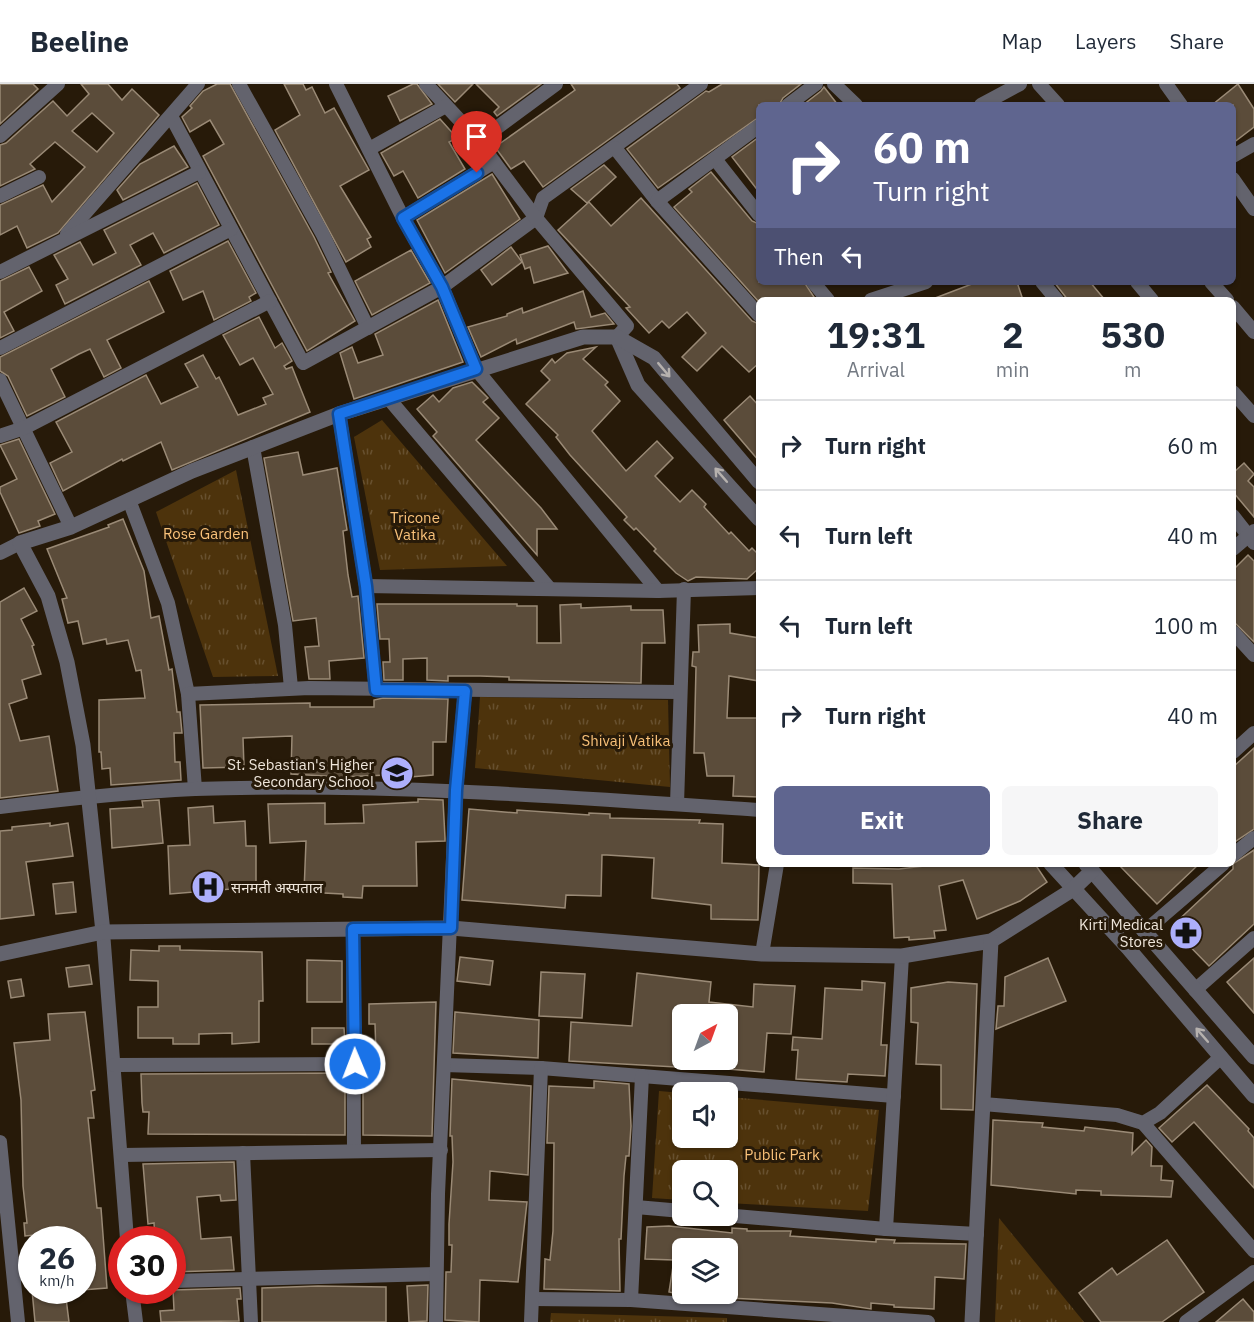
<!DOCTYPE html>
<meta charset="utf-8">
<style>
:root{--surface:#fff;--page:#f6f6f7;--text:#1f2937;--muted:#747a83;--line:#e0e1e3;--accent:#5f658f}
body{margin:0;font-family:"IBM Plex Sans","Noto Sans Devanagari",sans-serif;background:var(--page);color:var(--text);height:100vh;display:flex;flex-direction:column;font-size:22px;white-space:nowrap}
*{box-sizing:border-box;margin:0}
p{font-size:20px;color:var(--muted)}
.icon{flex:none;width:33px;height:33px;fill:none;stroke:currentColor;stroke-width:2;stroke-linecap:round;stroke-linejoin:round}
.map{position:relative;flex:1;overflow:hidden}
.panel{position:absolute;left:756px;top:213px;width:480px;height:570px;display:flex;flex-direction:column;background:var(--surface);border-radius:9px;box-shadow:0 2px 4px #0004}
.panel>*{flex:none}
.banner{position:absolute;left:756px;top:18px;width:480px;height:183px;border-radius:9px;box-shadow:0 2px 4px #0004;background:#5f658f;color:#fff;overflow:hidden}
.needle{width:39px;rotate:41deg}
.tools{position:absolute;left:672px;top:920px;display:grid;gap:12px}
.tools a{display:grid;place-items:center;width:66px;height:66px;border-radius:9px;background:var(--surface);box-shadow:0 2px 4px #0004;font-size:30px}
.speed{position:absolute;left:18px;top:1142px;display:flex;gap:12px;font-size:30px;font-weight:700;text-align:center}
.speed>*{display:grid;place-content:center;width:78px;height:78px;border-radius:50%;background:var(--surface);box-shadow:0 2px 4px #0004;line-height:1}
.speed small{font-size:15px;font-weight:400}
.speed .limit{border:9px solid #d22;background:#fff;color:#111}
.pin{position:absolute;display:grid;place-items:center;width:51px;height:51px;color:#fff;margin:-62px -26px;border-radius:50% 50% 50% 0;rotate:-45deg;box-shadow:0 0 6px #0007}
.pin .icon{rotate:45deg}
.me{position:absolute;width:66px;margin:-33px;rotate:359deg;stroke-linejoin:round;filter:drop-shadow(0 0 4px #0008)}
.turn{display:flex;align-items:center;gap:21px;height:126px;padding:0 18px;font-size:27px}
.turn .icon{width:78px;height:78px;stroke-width:2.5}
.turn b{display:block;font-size:42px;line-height:51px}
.then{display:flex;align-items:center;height:57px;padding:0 18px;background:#0003;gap:12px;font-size:22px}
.eta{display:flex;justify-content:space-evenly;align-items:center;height:102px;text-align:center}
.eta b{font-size:36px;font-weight:700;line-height:42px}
.action{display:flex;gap:12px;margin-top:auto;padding:12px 18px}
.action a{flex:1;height:69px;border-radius:9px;background:var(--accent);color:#fff;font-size:24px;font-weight:700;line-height:69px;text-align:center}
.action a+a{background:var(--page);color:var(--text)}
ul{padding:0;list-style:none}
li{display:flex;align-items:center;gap:18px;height:90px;padding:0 18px;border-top:2px solid var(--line)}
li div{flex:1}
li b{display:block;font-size:22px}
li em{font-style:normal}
header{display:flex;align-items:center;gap:36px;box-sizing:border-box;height:84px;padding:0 30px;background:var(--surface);border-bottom:2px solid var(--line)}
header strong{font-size:28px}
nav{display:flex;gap:33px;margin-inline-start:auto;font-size:21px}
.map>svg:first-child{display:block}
</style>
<header>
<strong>Beeline</strong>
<nav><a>Map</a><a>Layers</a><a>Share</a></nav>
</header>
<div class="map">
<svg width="1254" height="1238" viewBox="0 0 1254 1238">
<defs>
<pattern id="park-tufts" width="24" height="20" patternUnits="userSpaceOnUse" patternTransform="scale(1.5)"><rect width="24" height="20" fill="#4d330c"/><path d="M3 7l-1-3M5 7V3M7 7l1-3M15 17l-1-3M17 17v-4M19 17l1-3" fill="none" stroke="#67502f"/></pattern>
</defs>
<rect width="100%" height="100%" fill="#271a09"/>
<g fill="url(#park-tufts)">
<polygon points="382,336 507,482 380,486 354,353"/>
<polygon points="236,386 278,592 213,593 156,428"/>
<polygon points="480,613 668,616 670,703 475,684"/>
<polygon points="659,1007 682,1009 682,1053 728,1053 728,1013 879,1026 868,1127 728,1119 728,1086 682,1086 682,1116 652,1114"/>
<polygon points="999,1134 1084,1238 995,1238"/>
<polygon points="551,1229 727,1234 727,1238 550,1238"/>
</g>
<g fill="#5b4c3a" stroke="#9a8a76" stroke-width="1.5" fill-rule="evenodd">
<polygon points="0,0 33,0 38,5 0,40"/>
<path d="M81,0h27l14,16 10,-11 27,26 -101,118 -31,15 -10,-22 -17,9v-30l43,-20 9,17 33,-35 -30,-25 -25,22 5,5 -35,17v-41l6,-2 47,-42 14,15 22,-22zM92,29l22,20 -17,19 -25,-21z"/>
<polygon points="217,0 230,0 314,153 331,188 328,189 355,237 307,267 203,72 224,60 210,36 190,48 182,33 192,24 190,22 203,7"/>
<polygon points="284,0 303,0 306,6 312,3 325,29 334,24 369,86 340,102 371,153 367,155 371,163 346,178 275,46 300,31"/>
<polygon points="413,0 417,0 432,20 400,37 388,12"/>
<polygon points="438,0 473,0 455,18"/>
<polygon points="476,0 541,0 497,32 494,28 499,23"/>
<polygon points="571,0 677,0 680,4 543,103 524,77 511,85 495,63 575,6"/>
<polygon points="722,0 801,0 783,14 779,21 759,21 759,33 658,104 627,65 706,7 709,8"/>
<polygon points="1238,0 1254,25 1254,43 1233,59 1233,21 1212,21"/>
<polygon points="824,3 838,21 803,21 821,7"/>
<polygon points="440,35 457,54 449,58 465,85 418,114 403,87 394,92 381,69"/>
<polygon points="759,53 759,108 732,73"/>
<polygon points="174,62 188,83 123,116 117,106 140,80"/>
<polygon points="604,81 616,93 587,119 571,105"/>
<polygon points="711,88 752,137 759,140 759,198 804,198 816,216 759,218 674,123 692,108 689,105"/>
<polygon points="492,90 520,135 445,189 417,136"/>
<polygon points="197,99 219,141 164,169 153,149 130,161 141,181 65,220 56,201 68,195 54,171 80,158 93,181 116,169 104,146"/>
<polygon points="641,114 752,237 759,240 759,279 749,288 722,262 697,287 682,273 706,249 687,228 669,244 662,237 649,249 626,224 630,223 558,146 589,118 611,142"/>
<polygon points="228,157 256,209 249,213 251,217 214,236 203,207 183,216 170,187"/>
<polygon points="548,162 568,189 534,199 530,183 525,185 520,171"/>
<polygon points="511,163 522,178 492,201 481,186"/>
<polygon points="411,166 430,199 372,231 355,197"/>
<polygon points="29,183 42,207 4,228 14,247 0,254 0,197"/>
<polygon points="149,197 164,228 107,256 121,284 104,293 90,265 79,270 51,285 65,313 27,332 8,292 0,287 0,273"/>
<polygon points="977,198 1017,198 1023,216 930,216"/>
<polygon points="1054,198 1090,198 1105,216 1068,216"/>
<polygon points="583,207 591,233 605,229 614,240 576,245 574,238 517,260 516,255 481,273 468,243 507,232 507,230 522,224 523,229 534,225"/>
<polygon points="438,216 463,278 354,315 340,269 352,263 358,279 383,271 375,250"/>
<polygon points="259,233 275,264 282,259 292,277 284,282 286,285 292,283 310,328 172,386 161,358 123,377 122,375 63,407 50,379 72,368 56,338 146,291 161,320 198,303 185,280 203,271 216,295 219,293 238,331 266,320 263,314 273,310 253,274 240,281 223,251"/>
<polygon points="596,263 583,275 608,298 605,301 620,317 592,347 626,387 657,357 673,374 655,392 680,418 692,406 706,420 704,423 729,450 731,448 749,467 752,464 759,471 759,484 747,495 696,493 688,497 676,489 654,467 656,465 636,444 634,446 624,436 627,433 570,371 556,353 558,351 526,320 550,296 541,287 552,275 555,279 567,269"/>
<polygon points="472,298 488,314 483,318 499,334 476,356 541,424 557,445 537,445 537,471 433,352 437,348 417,325 433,311 439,318 453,304"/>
<polygon points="750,312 759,322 759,377 724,336"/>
<polygon points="19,355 55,430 38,437 40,442 19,449 0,408 0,403 17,395 0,361"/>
<polygon points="298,368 303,391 337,384 347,446 343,447 348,491 352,513 358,512 364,574 329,577 330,595 309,595 305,563 319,562 316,534 293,537 264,374"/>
<polygon points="1244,379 1254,390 1248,397 1254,403 1254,433 1233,408 1233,389"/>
<polygon points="123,435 144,487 151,534 159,532 169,586 172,585 177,628 180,628 182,649 174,649 175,678 180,678 181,696 111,701 110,684 102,685 101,668 99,668 99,616 145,614 141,586 136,587 128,556 107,560 106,555 83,560 78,537 68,539 62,515 67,514 47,465 109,443 108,441"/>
<polygon points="1248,471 1254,477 1254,558 1233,537 1233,486"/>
<polygon points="24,504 37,527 21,535 34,561 32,562 41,590 22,596 27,614 9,620 20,657 49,652 58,707 0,714 0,518"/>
<polygon points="377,520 517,520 517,522 537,522 537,559 561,559 560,521 581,520 581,524 631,522 631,526 663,526 665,559 642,559 641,599 509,596 509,593 480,592 448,592 448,597 427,596 427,574 403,575 403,596 384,596 383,578 390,578 389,555 380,555"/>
<polygon points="730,540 730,549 759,554 759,597 729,592 727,634 759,634 759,713 733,712 734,692 707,692 704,669 694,669 696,583 692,582 693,568 699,568 698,541"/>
<polygon points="383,614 448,615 446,658 433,658 433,691 387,695 387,691 342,693 291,690 292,652 243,654 244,683 203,684 200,621 310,619 310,623 374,623 374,616"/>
<polygon points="1254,664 1254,745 1233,759 1233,683"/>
<polygon points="418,715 443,716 445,754 445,757 416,758 417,802 363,802 362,814 343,813 343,810 304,808 306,757 270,759 268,720 325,719 325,740 364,739 363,721 418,718"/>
<polygon points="159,716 163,759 112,764 110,725 143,723 142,717"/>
<polygon points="213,722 214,739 245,737 246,762 256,762 256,803 170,810 168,762 190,761 188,724"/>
<polygon points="469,725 517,729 517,726 589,731 589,729 610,730 610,734 700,736 699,739 723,740 722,779 759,781 758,836 711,835 711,821 652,814 654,774 607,771 602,771 601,812 566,811 565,824 462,816"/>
<polygon points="50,739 50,742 68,739 73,772 26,778 34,831 0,835 0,747 12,746 12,743"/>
<polygon points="1254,766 1254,840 1209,882 1171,843 1233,785 1233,780"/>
<polygon points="941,780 1035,780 1047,798 1020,817 977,835 963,796 939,802 946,846 934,847 935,854 909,856 909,853 894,854 892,800 853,799 853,784 899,785"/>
<polygon points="1118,780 1199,780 1157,820"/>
<polygon points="73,798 76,828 56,830 53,800"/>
<polygon points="159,862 180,862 180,866 262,868 263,917 259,917 259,958 232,960 232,949 199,950 199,960 173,960 173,954 138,954 138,923 158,923 158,897 130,896 131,866 159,867"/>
<polygon points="460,873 493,877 490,901 457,897"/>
<polygon points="1048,874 1066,917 996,945 998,922 1004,922 1005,893"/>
<polygon points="1254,874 1254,929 1227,898"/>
<polygon points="307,876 342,877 342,918 307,918"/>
<polygon points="89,881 92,900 69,903 66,884"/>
<polygon points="541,888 585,890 582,934 539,932"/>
<polygon points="637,889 711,898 709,918 753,923 754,900 795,902 791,950 767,949 764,988 728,985 728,930 682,930 682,980 676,980 676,983 569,977 571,938 632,942"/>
<polygon points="21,895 24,912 11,914 8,897"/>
<polygon points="862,897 885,899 881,961 887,961 885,992 848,990 847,998 796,995 798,966 792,966 793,953 822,955 825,904 862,906"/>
<polygon points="948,898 977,900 973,1026 941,1025 941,981 916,980 918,939 911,938 911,904"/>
<polygon points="436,918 432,1052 363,1051 363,1000 377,1000 375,940 369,940 369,920"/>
<polygon points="85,928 95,1006 91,1007 94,1034 88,1034 97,1124 101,1124 107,1204 82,1206 82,1155 65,1155 65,1148 25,1152 24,1139 27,1139 23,1102 21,1016 14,959 50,956 48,930"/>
<polygon points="455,928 539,936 538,974 453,969"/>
<polygon points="312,944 344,944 345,960 312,960"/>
<polygon points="345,989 345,1051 148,1050 149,1028 143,1028 142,1019 141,990"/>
<polygon points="452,995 531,1002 528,1091 490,1087 489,1116 527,1118 518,1198 480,1196 479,1238 445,1236 446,1188 451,1188 452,1161 449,1161 449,1140 453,1078 452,1052 450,1052"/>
<polygon points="594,997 629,1000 631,1042 629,1072 626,1072 624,1092 621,1155 619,1155 620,1207 544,1205 545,1175 550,1176 553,1147 554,1059 547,1059 549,1002 594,1004"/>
<polygon points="1207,1001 1249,1045 1248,1047 1254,1054 1254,1104 1194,1038 1172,1058 1159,1044"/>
<polygon points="993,1036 1043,1039 1042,1043 1084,1047 1085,1043 1133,1049 1132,1070 1146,1056 1152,1063 1151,1082 1162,1082 1161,1096 1173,1097 1171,1113 1101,1111 1101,1107 1076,1106 1076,1110 991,1101"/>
<polygon points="234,1078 236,1116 221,1117 220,1111 197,1113 201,1155 231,1153 234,1186 172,1188 172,1155 155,1155 154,1139 148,1140 143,1080"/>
<polygon points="669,1142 732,1149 732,1144 747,1145 747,1147 791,1147 790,1152 876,1158 876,1155 895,1156 894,1159 966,1160 964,1195 935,1193 934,1225 894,1223 894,1221 871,1219 871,1225 832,1219 728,1214 728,1164 682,1164 682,1211 669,1208 674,1176 645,1175 647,1143"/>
<polygon points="1167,1156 1204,1208 1162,1238 1101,1238 1079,1209 1112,1184 1117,1191"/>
<polygon points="428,1201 427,1237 409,1238 407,1202"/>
<polygon points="318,1202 386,1203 386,1238 262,1238 262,1204"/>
<polygon points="240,1204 241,1215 237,1215 239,1237 161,1238 160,1227 174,1226 173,1206"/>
<polygon points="32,1206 65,1206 69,1238 35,1238"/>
<polygon points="1243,1215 1254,1228 1254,1238 1216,1238"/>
</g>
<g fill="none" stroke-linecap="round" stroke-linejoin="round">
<g stroke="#63636d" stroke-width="14">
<polyline points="239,0 322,149 368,244"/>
<polyline points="336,0 403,134 442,203 476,285 658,507"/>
<polyline points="426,0 479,57 556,0"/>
<polyline points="834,0 856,21"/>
<polyline points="1039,0 1058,21"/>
<polyline points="1166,0 1181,21"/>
<polyline points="788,21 816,0"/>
<polyline points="981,21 1020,0"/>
<polyline points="171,32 303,279 442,203 536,134 543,114 701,0"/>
<polyline points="0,52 58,0"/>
<polyline points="615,64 657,117 759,231"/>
<polyline points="369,65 446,22"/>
<polyline points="1233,72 1254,60"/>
<polyline points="715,75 759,131"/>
<polyline points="494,78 536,134 627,242 617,253"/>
<polyline points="1233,95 1254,125"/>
<polyline points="0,112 39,93"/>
<polyline points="657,117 759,42"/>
<polyline points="403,134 494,78 479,57"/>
<polyline points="67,150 198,0"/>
<polyline points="0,188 199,88"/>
<polyline points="813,198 828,216"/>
<polyline points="1042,198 1057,216"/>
<polyline points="1137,198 1152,216"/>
<polyline points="1211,198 1227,216"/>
<polyline points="871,216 926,198"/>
<polyline points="1233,223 1254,248"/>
<polyline points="0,264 231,145"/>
<polyline points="0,296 71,443"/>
<polyline points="1233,308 1254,332"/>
<polyline points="389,315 550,505"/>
<polyline points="339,330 366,502 376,606"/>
<polyline points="0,352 24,344 270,217"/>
<polyline points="253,363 285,541 291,604"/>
<polyline points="129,416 168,519 188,610 195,705"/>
<polyline points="1233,432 1254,459"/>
<polyline points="1233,465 1254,447"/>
<polyline points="0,469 20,459"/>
<polyline points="366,502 658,507 759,504"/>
<polyline points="1233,548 1254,571"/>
<polyline points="188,610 309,604 679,608"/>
<polyline points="1233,668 1254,649"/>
<polyline points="677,720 684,505"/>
<path d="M0,723c65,-8 130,-15 195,-18 188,-6 376,8 564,21"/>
<polyline points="1233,771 1254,754"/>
<polyline points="353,845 354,1066"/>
<polyline points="103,848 127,1155"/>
<polyline points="1144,848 1223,780"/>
<polyline points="762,870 777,780"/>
<polyline points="1195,906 1254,854"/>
<polyline points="114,981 355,980"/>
<polyline points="444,981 541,984 894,1012"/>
<polyline points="983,1020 1117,1031 1143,1039 1160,1029 1221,973"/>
<polyline points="1143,1039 1254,1167"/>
<polyline points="0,1058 18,1238"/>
<polyline points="243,1069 251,1238"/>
<polyline points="122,1071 441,1066"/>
<polyline points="636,1123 682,1127"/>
<polyline points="724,1131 886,1145 977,1150"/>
<polyline points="886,1145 902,872"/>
<polyline points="172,1197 436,1190"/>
<polyline points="132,1206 136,1238"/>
<polyline points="532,1215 631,1216 928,1238"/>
<polyline points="631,1216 642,992"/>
<polyline points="436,1238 438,1110 456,706 465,607"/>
<polyline points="531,1238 541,984"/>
<polyline points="1186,1238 1254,1188"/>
</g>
<g stroke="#63636d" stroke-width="15">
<polyline points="617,253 638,301 759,435"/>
<polyline points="1051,780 1128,864 1254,1012"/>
<polyline points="1086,780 1254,973"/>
<polyline points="103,848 83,661 67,578 48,512 20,459 71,443 192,387 339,330 583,253 617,253 654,274 759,398"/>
<polyline points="0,870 103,848 451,844 762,870 902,872 991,857 1072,806 1092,787"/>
<polyline points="972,1238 991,857"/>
</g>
</g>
<defs><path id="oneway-shaft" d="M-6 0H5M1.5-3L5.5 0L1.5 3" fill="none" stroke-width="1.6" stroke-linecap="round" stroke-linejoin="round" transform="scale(1.5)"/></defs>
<g stroke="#b6b1ae">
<use href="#oneway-shaft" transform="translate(664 286) rotate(50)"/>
<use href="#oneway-shaft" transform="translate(721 391) rotate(-131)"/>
<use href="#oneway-shaft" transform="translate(1202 951) rotate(-131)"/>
</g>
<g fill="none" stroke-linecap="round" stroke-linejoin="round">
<defs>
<polyline id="route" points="355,980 353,845 451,844 456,706 465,607 376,606 366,502 339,330 476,285 442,203 403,134 477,89"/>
</defs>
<use href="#route" stroke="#114b97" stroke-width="15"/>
<use href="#route" stroke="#1a73e8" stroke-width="10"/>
</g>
<defs>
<symbol id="school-disc" viewBox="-11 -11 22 22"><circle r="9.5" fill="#adaffb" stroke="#271a09"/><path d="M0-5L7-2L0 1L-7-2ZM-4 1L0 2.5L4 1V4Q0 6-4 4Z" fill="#111"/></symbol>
<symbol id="hospital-disc" viewBox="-11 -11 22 22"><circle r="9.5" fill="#adaffb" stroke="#271a09"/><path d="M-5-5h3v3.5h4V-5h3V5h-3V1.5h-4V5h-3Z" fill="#111"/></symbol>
<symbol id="pharmacy-disc" viewBox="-11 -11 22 22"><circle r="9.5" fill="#adaffb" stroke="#271a09"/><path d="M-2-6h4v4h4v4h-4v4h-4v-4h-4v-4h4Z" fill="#111"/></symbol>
</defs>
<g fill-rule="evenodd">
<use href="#school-disc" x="378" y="670" width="38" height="38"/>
<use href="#hospital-disc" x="189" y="784" width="38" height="38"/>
<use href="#pharmacy-disc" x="1167" y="830" width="38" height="38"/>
</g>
<g text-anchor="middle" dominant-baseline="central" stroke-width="6" stroke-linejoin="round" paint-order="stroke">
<g font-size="15" fill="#f9c179" stroke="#271a09">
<text x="415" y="433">Tricone<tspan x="415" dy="17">Vatika</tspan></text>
<text x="206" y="449">Rose Garden</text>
<text x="626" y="656">Shivaji Vatika</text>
<text x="782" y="1070">Public Park</text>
</g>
<g font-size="15" fill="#eee5da" stroke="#271a09" text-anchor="end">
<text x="374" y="680">St. Sebastian's Higher<tspan x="374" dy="17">Secondary School</tspan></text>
<text x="231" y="803" text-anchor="start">सनमती अस्पताल</text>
<text x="1163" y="840">Kirti Medical<tspan x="1163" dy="17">Stores</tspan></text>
</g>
</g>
</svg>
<div class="tools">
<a><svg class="needle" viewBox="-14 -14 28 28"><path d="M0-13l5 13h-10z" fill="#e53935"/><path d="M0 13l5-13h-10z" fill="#747a83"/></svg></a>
<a><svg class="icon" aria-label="sound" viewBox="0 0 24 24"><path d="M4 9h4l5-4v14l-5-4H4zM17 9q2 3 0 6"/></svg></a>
<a><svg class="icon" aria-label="search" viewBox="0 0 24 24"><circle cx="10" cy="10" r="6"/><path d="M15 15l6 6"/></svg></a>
<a><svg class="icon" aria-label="layers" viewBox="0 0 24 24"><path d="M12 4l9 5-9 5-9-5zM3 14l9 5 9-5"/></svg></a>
</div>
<div class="speed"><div>26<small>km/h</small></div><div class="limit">30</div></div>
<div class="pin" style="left:477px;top:89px;background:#d93025"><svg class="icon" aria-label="arrive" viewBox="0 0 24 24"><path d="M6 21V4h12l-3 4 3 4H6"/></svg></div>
<svg class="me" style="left:355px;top:980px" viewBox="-20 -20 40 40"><circle r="17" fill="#1a73e8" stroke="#fff" stroke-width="3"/><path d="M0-11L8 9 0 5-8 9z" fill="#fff"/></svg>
<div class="banner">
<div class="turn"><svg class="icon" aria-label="right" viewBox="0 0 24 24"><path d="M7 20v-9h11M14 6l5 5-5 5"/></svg><div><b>60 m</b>Turn right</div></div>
<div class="then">Then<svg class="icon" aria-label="left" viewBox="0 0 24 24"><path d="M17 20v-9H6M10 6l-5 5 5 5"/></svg></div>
</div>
<section class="panel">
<div class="eta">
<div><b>19:31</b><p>Arrival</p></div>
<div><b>2</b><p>min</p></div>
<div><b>530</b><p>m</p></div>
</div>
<ul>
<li><svg class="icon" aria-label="right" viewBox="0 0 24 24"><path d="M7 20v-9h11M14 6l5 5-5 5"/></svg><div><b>Turn right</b></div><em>60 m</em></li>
<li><svg class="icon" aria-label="left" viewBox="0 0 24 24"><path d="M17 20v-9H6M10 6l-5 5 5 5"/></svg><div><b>Turn left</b></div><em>40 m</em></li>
<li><svg class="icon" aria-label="left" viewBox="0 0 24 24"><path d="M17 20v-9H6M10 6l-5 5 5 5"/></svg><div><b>Turn left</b></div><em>100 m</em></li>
<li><svg class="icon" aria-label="right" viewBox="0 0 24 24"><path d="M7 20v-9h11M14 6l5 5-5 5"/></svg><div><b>Turn right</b></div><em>40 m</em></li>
</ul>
<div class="action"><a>Exit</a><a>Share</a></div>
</section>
</div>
